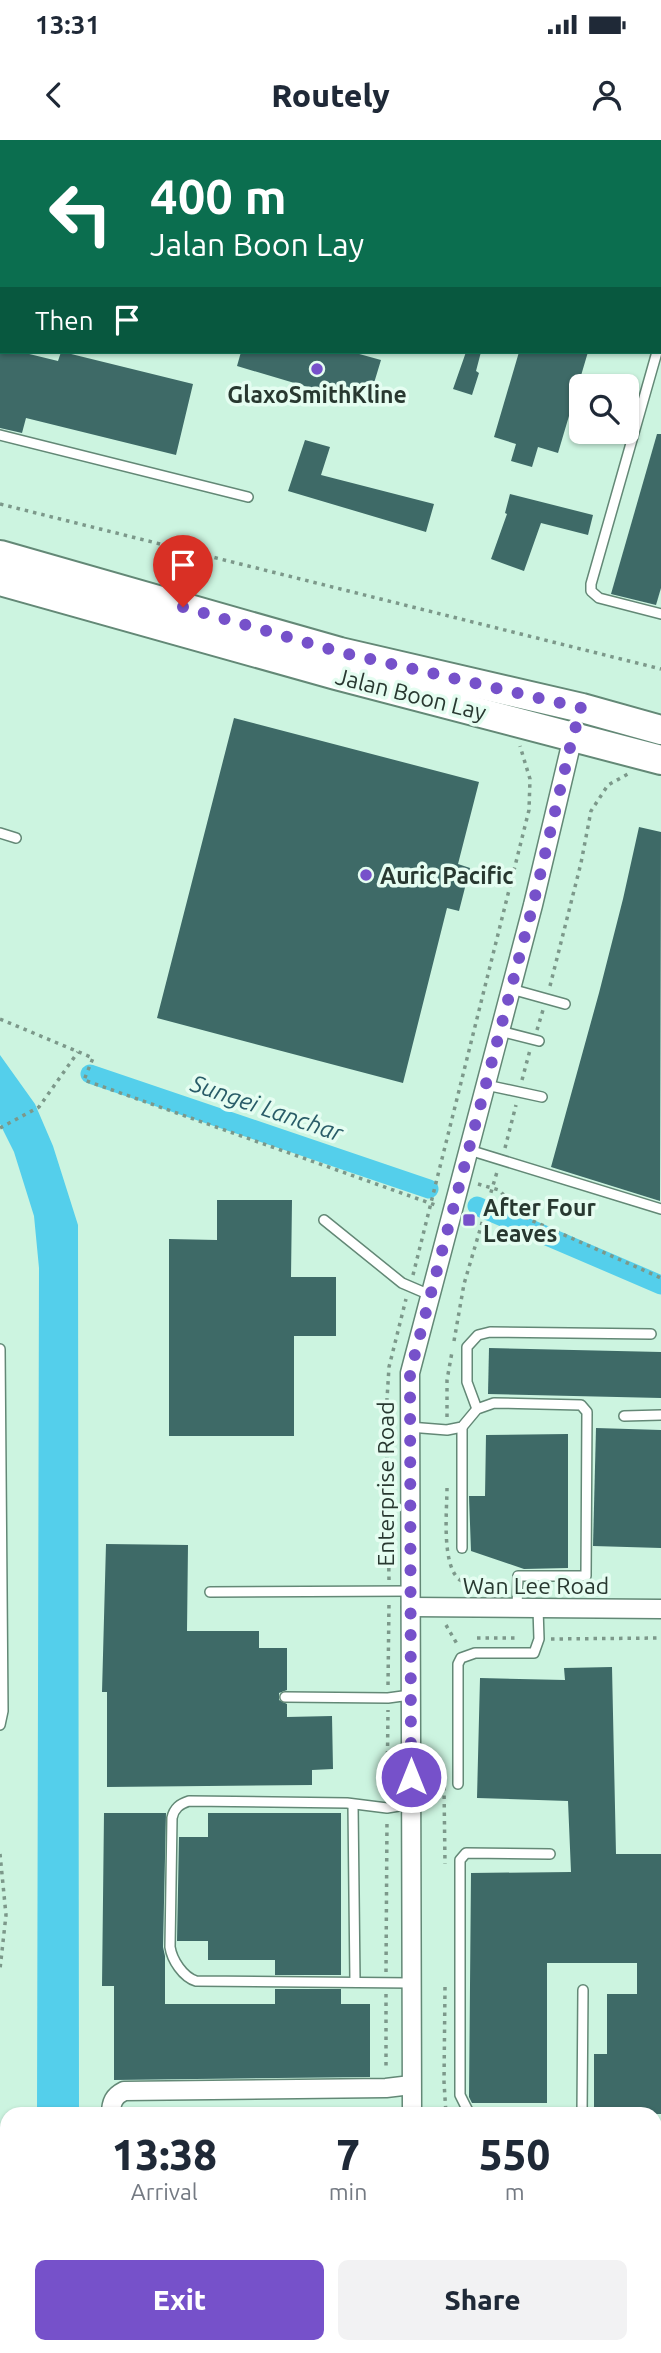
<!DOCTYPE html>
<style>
:root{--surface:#fff;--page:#f2f2f3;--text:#1f2937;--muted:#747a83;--accent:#7651ca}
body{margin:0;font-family:Ubuntu,sans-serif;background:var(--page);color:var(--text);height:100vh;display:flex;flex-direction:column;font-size:26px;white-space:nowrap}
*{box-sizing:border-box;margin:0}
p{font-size:23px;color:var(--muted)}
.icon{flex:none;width:38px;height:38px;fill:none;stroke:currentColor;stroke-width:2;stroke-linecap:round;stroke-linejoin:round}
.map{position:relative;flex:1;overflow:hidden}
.details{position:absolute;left:0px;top:1967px;width:662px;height:247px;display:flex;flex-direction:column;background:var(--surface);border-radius:21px 21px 0 0;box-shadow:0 2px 5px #0004}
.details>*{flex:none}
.hud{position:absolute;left:0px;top:0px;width:662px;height:214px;box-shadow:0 2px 5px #0004;background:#0b6e4f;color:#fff;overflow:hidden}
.tools{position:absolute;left:569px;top:234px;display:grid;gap:14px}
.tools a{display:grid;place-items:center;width:70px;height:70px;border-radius:10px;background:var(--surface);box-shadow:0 2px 5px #0004;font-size:35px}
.pin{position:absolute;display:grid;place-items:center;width:60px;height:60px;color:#fff;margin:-72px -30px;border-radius:50% 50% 50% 0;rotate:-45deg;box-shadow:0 0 7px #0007}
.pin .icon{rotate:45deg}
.me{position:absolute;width:77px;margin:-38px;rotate:0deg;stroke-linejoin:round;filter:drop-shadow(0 0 5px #0008)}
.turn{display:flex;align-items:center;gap:24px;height:147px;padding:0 35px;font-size:32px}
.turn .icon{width:91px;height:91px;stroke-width:2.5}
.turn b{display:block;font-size:49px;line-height:60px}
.then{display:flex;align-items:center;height:66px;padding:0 35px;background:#0003;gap:14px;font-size:26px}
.eta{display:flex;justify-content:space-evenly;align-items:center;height:119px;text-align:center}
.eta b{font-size:42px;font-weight:800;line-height:49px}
.button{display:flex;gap:14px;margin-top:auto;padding:14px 35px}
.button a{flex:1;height:80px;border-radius:10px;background:var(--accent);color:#fff;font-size:28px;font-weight:800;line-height:80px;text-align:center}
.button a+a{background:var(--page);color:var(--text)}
.status{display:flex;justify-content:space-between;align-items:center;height:49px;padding:0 35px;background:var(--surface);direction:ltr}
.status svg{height:19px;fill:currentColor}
header{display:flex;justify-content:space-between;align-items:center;height:91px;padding:0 35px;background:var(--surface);font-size:32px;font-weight:800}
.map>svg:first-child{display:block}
</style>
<div class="status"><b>13:31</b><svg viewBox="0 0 49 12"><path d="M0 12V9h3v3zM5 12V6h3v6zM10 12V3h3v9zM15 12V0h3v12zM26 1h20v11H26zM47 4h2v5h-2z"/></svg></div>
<header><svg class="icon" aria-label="back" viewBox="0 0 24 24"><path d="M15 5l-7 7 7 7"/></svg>Routely<svg class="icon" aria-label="person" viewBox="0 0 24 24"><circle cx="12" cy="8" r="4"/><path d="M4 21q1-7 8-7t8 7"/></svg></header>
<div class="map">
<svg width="661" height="2213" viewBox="0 0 661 2213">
<rect width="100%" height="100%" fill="#ccf4e0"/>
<polygon fill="#54cfeb" points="0,915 35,964 53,1006 78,1085 79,1974 37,1974 39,1128 34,1076 14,1012 0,984"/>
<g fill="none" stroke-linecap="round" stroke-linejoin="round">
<g stroke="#54cfeb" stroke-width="19">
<polyline points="90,934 429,1049"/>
<polyline points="477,1066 661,1145"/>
</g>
</g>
<g fill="#3e6a67">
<polygon points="0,212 21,212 58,221 61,212 63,212 193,244 176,315 26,278 22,293 0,288"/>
<polygon points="241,212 352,212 381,220 371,253 358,249 355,261 237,226"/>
<polygon points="466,212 481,212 476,231 479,233 472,255 453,249"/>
<polygon points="519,212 588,212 558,313 538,307 532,327 511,321 516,304 494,297"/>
<polygon points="657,294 661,294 661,448 656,465 611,454"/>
<polygon points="305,300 330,307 321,335 434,364 426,392 288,351"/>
<polygon points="510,354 593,375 588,395 541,383 524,431 491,419 507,374 505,373"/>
<polygon points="234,578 479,642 458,724 470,728 459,771 447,768 403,943 157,878"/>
<polygon points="639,687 661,692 660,1061 551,1027 599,853 623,759"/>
<polygon points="217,1060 292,1060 291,1137 336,1137 336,1196 294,1196 294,1296 169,1296 169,1099 217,1100"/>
<polygon points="489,1208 661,1212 661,1258 488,1254"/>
<polygon points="596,1288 661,1290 661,1408 593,1406"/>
<polygon points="568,1294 568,1428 524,1429 471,1411 469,1356 485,1356 486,1295"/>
<polygon points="106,1404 188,1405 187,1491 259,1491 259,1508 287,1508 287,1550 279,1553 279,1560 287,1564 287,1577 332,1576 333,1629 312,1630 312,1645 107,1647 107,1552 102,1552"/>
<polygon points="612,1527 616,1714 661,1714 661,1974 594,1974 594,1914 607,1914 607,1854 637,1854 637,1823 547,1823 547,1963 472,1963 469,1957 471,1733 571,1732 568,1661 477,1658 480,1538 565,1540 564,1528"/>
<polygon points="104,1673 166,1673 163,1807 165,1816 165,1864 275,1864 275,1849 341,1849 341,1864 370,1864 370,1937 114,1940 114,1846 102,1846"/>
<polygon points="208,1673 341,1673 341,1835 275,1835 275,1820 208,1820 208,1801 177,1801 179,1697 208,1697"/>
</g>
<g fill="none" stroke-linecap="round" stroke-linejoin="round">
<defs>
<g id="service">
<polyline points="346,2 347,0"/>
<polyline points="0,14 2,15"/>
<polyline points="660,203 661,199"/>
<polyline points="657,212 591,444 591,451 599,458 661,474"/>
<polyline points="0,295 248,357"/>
<polyline points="0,693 16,698"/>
<polyline points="511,849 565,864"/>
<polyline points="500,891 539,901"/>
<polyline points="486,945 542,957"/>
<polyline points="469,1010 661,1069"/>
<polyline points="324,1080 402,1143 430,1155"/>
<polyline points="0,1209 3,1571 0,1585"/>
<polyline points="477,1269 467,1242 467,1207 478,1195 490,1192 651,1194"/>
<polyline points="624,1276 661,1275"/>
<polyline points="409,1287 447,1290 462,1287 477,1269 494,1263 581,1265 587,1272 586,1436 518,1436 517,1468"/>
<polyline points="462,1287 462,1408"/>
<polyline points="210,1452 411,1451"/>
<polyline points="285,1557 388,1558 410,1555"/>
<polyline points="458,1644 458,1524 461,1518 475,1513 534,1513 539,1499 538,1468"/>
<path d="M411,1664l-24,4 -40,-5 -158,-2c-9,3 -15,7 -17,17l-2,129c2,13 13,30 26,34l215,2"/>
<polyline points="353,1665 355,1842"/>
<polyline points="543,1974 474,1974 468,1971 460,1955 460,1720 466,1713 550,1714"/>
<polyline points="582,1974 583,1850"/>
<polyline points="565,2207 565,2213"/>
</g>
<g id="minor">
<polyline points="199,0 207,2"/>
<polyline points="573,0 573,2"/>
<polyline points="660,115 661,115"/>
<polyline points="411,1467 661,1469"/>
<path d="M111,1974c0,-12 3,-18 13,-23l262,-3 25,-3"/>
<polyline points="412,1974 410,1233 533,765 575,588"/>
<polyline points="654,2013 661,2013"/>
<polyline points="112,2207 112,2213"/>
<polyline points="411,2213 411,2207"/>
</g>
<g id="primary">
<polyline points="0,415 340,512 582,568 661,590"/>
<polyline points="0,441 336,535 661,620"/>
</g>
</defs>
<use href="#service" stroke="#638876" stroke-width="12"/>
<use href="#minor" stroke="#638876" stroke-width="21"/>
<use href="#primary" stroke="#638876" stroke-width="32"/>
<g stroke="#7c988a" stroke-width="3.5" stroke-dasharray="3.5 5" stroke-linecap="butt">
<polyline points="0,364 661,529"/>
<polyline points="550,846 581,723 591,671 608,645 628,634"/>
<polyline points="0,879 93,918 84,940 438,1066"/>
<polyline points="537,890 543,870"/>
<polyline points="522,940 530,910"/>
<polyline points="0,988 39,967 78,912"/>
<polyline points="505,1008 516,965"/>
<polyline points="478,1044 499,1050 524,1077 661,1138"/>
<polyline points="413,1135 529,670 530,639 520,606"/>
<polyline points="454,1201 464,1144 497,1032"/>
<polyline points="447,1277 447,1240 452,1212"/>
<path d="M447,1348c0,22 -6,78 13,92 5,4 14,7 20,9"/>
<polyline points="389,1440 386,1275 389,1227 406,1159"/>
<polyline points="446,1485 457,1504"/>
<polyline points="477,1498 519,1498"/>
<polyline points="551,1499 661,1498"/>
<polyline points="388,1545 389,1462"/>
<polyline points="444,1647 445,1724"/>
<polyline points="387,1657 388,1570"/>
<polyline points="0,1714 6,1775 0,1829"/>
<polyline points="386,1832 387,1679"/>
<polyline points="445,1847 444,1942 446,1974"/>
<polyline points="386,1854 386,1930"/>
<polyline points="654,2048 661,2048"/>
<polyline points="385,2207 386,2213"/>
<polyline points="450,2213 450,2207"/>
</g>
<use href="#service" stroke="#fff" stroke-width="9"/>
<use href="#minor" stroke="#fff" stroke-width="18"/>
<use href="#primary" stroke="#fff" stroke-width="28"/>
</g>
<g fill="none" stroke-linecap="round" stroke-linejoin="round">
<polyline stroke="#7651ca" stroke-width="12" stroke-dasharray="0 21.6" points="183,467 340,512 582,568 573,595 533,765 410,1233 411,1637"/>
</g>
<g fill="#7651ca" stroke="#e5fdf1" stroke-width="2.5">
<circle cx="317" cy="229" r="7"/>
<circle cx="366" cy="735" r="7"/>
<rect x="462" y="1073" width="14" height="14" rx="3.5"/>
</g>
<g text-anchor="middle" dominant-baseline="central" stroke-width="7" stroke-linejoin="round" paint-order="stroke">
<g font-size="23" font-weight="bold" fill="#283830" stroke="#e5fdf1" text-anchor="start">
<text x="317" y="254" text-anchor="middle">GlaxoSmithKline</text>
<text x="380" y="735">Auric Pacific</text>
<text x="483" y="1067">After Four<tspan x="483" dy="26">Leaves</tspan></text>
</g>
<g font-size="23" fill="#283830" stroke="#e5fdf1">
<text transform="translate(411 554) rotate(14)">Jalan Boon Lay</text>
<text transform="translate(385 1344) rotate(-90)">Enterprise Road</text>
<text x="536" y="1445">Wan Lee Road</text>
</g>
<g font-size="24" font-style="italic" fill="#295c68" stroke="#e5fdf1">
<text transform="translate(267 968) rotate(19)">Sungei Lanchar</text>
</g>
</g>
</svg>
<div class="tools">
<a><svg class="icon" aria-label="search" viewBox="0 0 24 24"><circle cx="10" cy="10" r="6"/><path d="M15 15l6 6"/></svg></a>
</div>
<div class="pin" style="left:183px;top:467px;background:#d93025"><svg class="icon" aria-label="arrive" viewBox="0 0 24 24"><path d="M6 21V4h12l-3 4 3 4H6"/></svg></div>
<svg class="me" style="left:411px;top:1637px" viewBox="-20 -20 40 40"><circle r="17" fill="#7651ca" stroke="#fff" stroke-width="3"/><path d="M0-11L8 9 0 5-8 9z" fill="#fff"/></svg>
<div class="hud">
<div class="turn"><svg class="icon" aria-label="left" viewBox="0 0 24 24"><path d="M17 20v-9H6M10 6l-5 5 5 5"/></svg><div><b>400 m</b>Jalan Boon Lay</div></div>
<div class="then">Then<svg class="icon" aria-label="arrive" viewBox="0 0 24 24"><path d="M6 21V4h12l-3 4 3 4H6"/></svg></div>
</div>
<section class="details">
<div class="eta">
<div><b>13:38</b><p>Arrival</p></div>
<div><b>7</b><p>min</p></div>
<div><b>550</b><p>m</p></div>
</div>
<div class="button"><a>Exit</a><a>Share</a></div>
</section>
</div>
